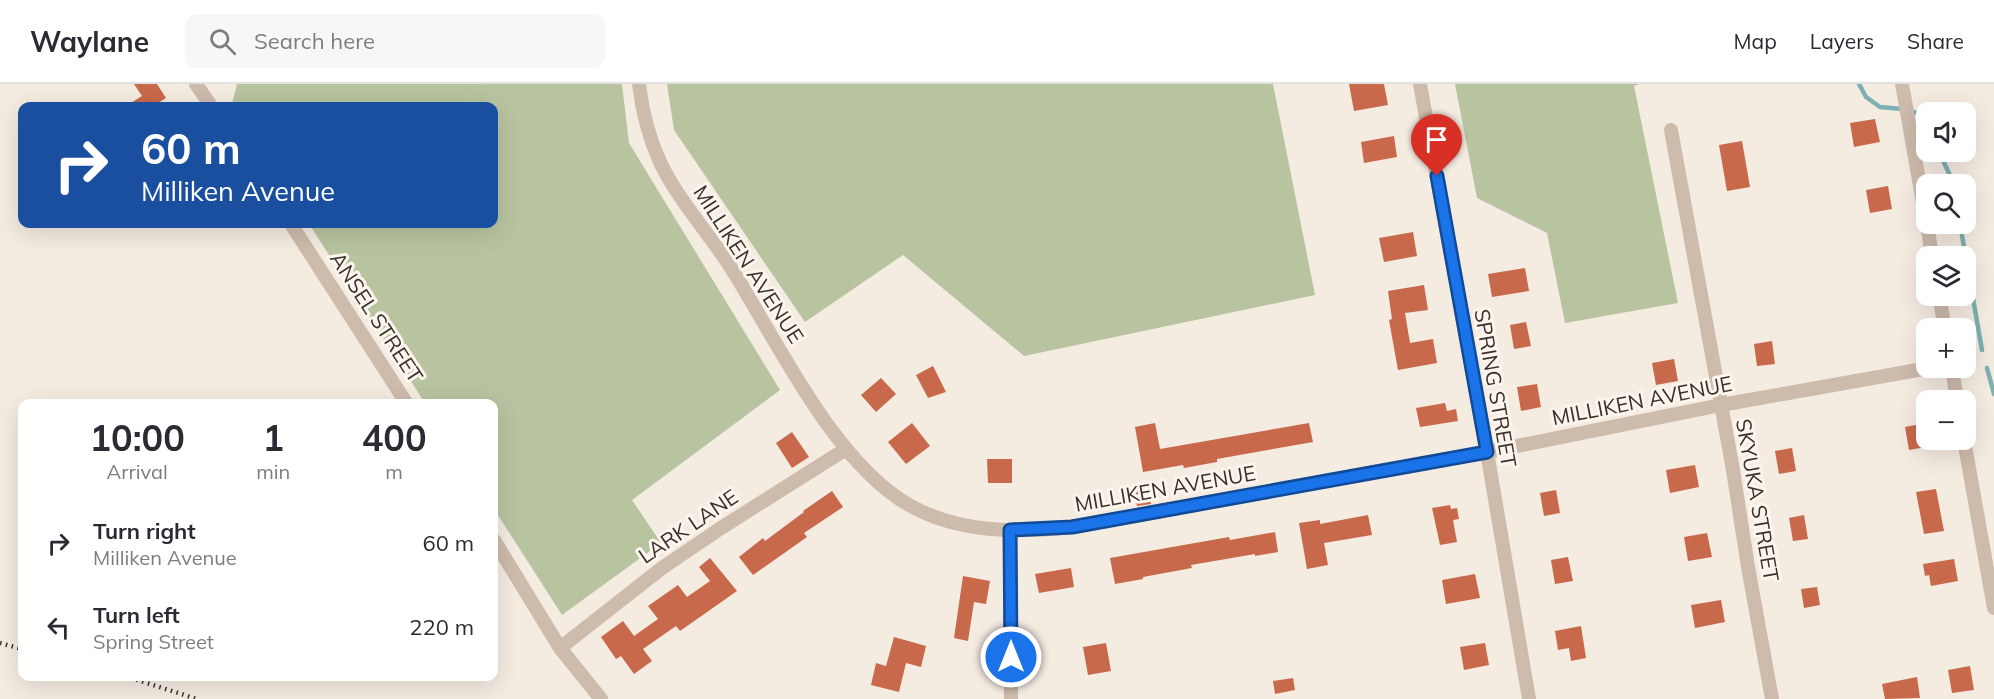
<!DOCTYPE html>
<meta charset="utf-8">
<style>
:root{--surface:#fff;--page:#f7f7f7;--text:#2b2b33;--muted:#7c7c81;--line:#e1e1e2}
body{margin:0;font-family:Mulish,sans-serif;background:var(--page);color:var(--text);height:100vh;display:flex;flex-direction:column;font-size:22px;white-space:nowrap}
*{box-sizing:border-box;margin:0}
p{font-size:20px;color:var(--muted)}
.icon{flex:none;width:33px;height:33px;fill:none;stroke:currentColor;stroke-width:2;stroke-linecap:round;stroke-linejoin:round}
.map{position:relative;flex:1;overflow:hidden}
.sheet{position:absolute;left:18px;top:315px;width:480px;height:282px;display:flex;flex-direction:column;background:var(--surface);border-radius:12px;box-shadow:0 6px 24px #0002}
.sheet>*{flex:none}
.banner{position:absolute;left:18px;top:18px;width:480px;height:126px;border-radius:12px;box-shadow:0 6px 24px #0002;background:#1a4fa0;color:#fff;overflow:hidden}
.buttons{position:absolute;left:1916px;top:18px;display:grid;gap:12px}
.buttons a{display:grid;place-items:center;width:60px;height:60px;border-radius:12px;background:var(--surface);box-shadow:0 6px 24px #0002;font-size:30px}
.pin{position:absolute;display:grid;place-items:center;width:51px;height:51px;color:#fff;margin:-62px -26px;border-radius:50% 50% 50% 0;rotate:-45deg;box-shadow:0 0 6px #0007}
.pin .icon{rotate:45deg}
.me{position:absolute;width:66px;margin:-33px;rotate:0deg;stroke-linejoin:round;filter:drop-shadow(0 0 4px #0008)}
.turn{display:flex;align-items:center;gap:21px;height:126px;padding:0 24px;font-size:27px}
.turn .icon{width:78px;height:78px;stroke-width:2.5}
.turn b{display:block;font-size:42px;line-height:51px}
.eta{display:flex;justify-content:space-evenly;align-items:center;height:102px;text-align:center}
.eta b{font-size:36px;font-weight:700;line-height:42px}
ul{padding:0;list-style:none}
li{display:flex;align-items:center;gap:18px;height:84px;padding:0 24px}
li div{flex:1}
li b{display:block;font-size:22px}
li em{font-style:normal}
header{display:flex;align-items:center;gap:36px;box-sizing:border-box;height:84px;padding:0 30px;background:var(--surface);border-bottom:2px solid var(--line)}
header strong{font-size:28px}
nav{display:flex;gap:33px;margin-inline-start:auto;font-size:21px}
.search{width:420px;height:54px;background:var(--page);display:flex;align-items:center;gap:15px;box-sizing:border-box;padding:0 21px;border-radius:12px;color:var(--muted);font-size:22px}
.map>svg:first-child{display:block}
</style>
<header>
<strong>Waylane</strong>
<div class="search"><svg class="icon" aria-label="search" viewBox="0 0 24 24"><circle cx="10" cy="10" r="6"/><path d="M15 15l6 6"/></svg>Search here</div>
<nav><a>Map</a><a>Layers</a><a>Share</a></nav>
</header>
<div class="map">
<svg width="1994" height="615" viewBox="0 0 1994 615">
<rect width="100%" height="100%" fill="#f4ebe1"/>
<g fill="#b8c4a0">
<polygon points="237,0 622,0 629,59 780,306 632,416 661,459 562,531 494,425 494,320 425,319 309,140 494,140 494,22 233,22 232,20"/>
<polygon points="667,0 1273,0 1315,211 1024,272 903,171 805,238 674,46"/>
<polygon points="1455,0 1640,0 1634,2 1678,219 1565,239 1547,149 1477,114"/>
</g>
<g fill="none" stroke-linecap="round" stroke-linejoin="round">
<g stroke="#7fb0b2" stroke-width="4.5">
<polyline points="1859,0 1866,13 1880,23 1902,25 1921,30 1926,41"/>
<polyline points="1939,68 1954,100"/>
<polyline points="1960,140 1982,266"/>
<polyline points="1987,284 1994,310"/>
</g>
</g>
<g fill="#c8694b">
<polygon points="134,0 157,0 166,14 153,22 126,22 142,12"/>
<polygon points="1349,0 1384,0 1388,21 1354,27"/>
<polygon points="1875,35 1880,58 1854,63 1850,39"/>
<polygon points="1394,52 1397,73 1364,79 1361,58"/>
<polygon points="1742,57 1750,103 1727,107 1719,61"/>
<polygon points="1888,102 1892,125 1870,129 1866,106"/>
<polygon points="1413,148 1417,172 1384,178 1379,154"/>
<polygon points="1525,184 1529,207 1492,213 1488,190"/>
<polygon points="1424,201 1428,226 1405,229 1410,259 1433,255 1437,279 1398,286 1389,236 1392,235 1388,207"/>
<polygon points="1526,238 1531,262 1514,265 1510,241"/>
<polygon points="1772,257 1775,280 1757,282 1754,260"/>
<polygon points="1674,275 1678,297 1656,301 1652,279"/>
<polygon points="933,282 946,308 928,314 916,291"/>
<polygon points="881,294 896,310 876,328 861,311"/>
<polygon points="1537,300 1541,323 1521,327 1517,303"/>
<polygon points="1445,319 1447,327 1456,325 1458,337 1420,343 1416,324"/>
<polygon points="912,339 930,362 906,380 888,358"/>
<polygon points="1155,339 1160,365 1309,339 1313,358 1217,375 1217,378 1184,384 1183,381 1143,388 1135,343"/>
<polygon points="1926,339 1926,363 1909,366 1905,343"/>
<polygon points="792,348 809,373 792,384 776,359"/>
<polygon points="1792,364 1796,387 1779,390 1775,367"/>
<polygon points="987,375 1012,375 1012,399 988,399"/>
<polygon points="1695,381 1699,403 1670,409 1666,386"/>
<polygon points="1147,398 1151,420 1137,422 1133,400"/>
<polygon points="1936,405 1944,447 1924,450 1916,408"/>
<polygon points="1556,406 1560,429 1544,432 1540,409"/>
<polygon points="832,407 843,423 804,449 807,453 753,491 739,473 763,454 765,457 804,428 803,427"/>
<polygon points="1450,421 1451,425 1457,424 1459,435 1453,436 1457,458 1440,461 1432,424"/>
<polygon points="1368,431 1372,451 1324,459 1328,481 1307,485 1299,439 1320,436 1320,440"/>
<polygon points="1804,431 1808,455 1793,457 1789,434"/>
<polygon points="1275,448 1278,468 1255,472 1255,470 1191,481 1192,484 1143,493 1143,495 1115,500 1110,474 1229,453 1230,456"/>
<polygon points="1707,449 1712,473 1688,477 1684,453"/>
<polygon points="1568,473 1573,497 1555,500 1551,476"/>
<polygon points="710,474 737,507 680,547 676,542 643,565 652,577 634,590 621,572 616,575 601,553 623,537 634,552 658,535 648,522 678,501 687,513 710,497 699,483"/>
<polygon points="1954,475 1958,497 1931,502 1929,491 1925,492 1923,480"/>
<polygon points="1071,484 1074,503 1039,509 1035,490"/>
<polygon points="1475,490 1480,514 1446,520 1442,496"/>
<polygon points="963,492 990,497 986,520 974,518 968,557 954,554"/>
<polygon points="1817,503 1820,521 1804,524 1801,505"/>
<polygon points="1721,516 1725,538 1695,544 1691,521"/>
<polygon points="1581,542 1586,574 1571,577 1569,564 1558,566 1555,547"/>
<polygon points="894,553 926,562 921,583 906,579 899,608 871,601 876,579 886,582"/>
<polygon points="1106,559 1111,587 1088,591 1083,563"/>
<polygon points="1485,559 1489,581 1464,586 1460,563"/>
<polygon points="1970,582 1974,606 1952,609 1948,586"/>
<polygon points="1917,593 1920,614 1885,615 1882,600"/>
<polygon points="1293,594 1295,606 1275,610 1273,597"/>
</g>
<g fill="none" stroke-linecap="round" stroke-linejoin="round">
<g stroke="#cdbbac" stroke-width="14">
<polyline points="196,0 211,22"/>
<path d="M639,0c3,26 10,54 21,78 19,40 50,72 73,109 45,72 101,191 176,234 49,28 107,28 163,22l415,-75 234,-47 208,-37"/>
<polyline points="1420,0 1487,368 1529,615"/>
<polyline points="1902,0 1926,136"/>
<polyline points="1671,46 1733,386 1748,483 1772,615"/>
<polyline points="291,140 407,320"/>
<polyline points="1927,140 1932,172"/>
<polyline points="1939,212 1945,244"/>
<polyline points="1952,284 1957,316"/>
<polyline points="1964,356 1994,524"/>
<polyline points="1010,446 1011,615"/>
<polyline points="494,456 560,564 601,615"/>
<polyline points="560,564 662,484 721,444 846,365"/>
</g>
<g stroke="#3b302b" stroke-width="4.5" stroke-dasharray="1.5 4.5" stroke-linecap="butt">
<polyline points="0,559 22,565"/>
<polyline points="125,592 197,615"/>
</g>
</g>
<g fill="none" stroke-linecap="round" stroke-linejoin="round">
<defs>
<polyline id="route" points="1011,573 1010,446 1072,443 1487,368 1437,92"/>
</defs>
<use href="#route" stroke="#114b97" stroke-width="15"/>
<use href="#route" stroke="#1a73e8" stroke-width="10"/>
</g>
<g text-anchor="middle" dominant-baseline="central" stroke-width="6" stroke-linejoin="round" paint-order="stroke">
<g font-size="21" fill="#3b302b" stroke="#fbf5ee">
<text transform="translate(749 180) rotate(57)">MILLIKEN AVENUE</text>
<text transform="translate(377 233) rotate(57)">ANSEL STREET</text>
<text transform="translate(1496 304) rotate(80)">SPRING STREET</text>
<text transform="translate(1642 316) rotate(-11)">MILLIKEN AVENUE</text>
<text transform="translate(1165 404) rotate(-10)">MILLIKEN AVENUE</text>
<text transform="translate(1758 416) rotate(80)">SKYUKA STREET</text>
<text transform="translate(688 442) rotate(-34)">LARK LANE</text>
</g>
</g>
</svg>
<div class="buttons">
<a><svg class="icon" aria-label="sound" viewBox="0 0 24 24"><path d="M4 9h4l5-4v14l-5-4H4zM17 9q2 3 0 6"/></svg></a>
<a><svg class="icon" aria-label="search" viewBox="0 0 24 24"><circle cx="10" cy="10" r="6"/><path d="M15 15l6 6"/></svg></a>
<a><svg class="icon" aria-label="layers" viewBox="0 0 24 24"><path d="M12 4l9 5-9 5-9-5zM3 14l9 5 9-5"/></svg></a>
<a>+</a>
<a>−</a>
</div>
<div class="pin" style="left:1437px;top:92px;background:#d93025"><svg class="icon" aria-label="arrive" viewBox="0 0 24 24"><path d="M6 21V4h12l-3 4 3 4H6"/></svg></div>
<svg class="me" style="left:1011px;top:573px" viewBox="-20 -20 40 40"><circle r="17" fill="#1a73e8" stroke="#fff" stroke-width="3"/><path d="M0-11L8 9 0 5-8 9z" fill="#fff"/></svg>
<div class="banner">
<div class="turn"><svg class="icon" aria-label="right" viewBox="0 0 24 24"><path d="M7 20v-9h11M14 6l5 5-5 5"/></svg><div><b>60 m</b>Milliken Avenue</div></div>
</div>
<section class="sheet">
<div class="eta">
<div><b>10:00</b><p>Arrival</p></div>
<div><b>1</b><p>min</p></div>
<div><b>400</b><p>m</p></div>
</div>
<ul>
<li><svg class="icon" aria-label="right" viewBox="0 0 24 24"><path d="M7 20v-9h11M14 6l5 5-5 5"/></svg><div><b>Turn right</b><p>Milliken Avenue</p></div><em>60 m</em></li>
<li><svg class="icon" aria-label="left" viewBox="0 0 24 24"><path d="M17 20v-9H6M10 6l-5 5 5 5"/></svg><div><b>Turn left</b><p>Spring Street</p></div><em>220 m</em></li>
</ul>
</section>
</div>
